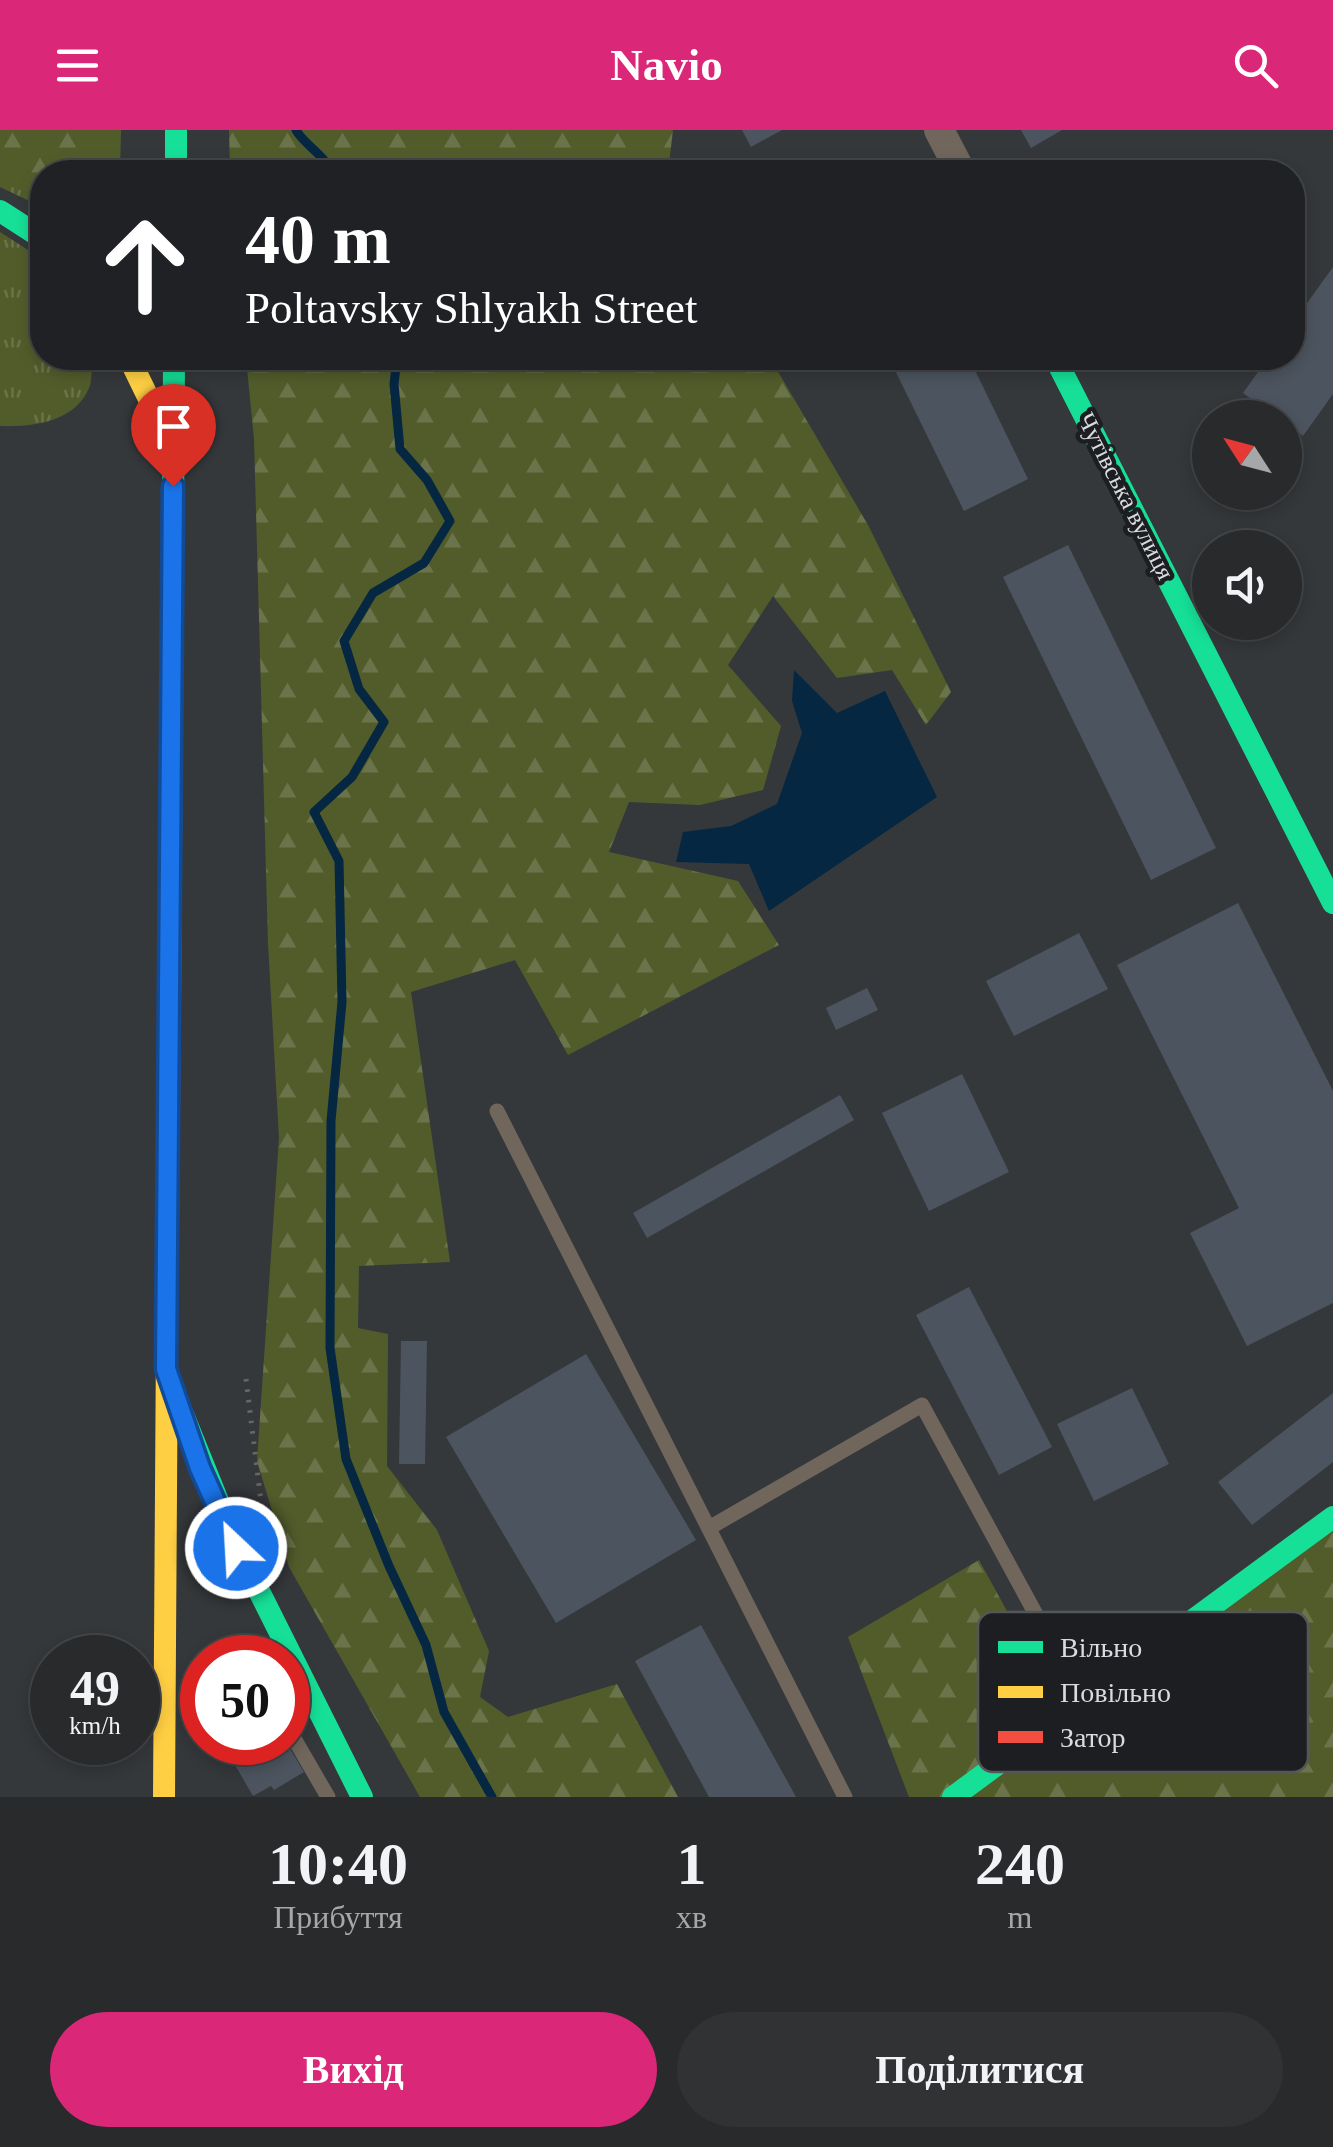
<!DOCTYPE html>
<html lang="uk">
<meta charset="utf-8">
<style>
:root{--surface:#282a2c;--page:#303234;--text:#f1f3f6;--muted:#a5a7a9;--line:#444648;--accent:#db2777}
body{margin:0;font-family:Georgia,serif;background:var(--page);color:var(--text);height:100vh;display:flex;flex-direction:column;font-size:38px;white-space:nowrap}
*{box-sizing:border-box;margin:0}
p{font-size:32px;color:var(--muted)}
.icon{flex:none;width:55px;height:55px;fill:none;stroke:currentColor;stroke-width:2;stroke-linecap:round;stroke-linejoin:round}
.map{position:relative;height:1667px;overflow:hidden}
.panel{display:flex;flex-direction:column;background:var(--surface);flex:1}
.panel>*{flex:none}
.banner{position:absolute;left:30px;top:30px;width:1275px;height:210px;border-radius:40px;box-shadow:0 5px 15px #0003,0 0 0 2px var(--line);background:#202124;color:#fff;overflow:hidden}
.needle{width:65px;rotate:306deg}
.controls{position:absolute;left:1192px;top:270px;display:grid;gap:20px}
.controls a{display:grid;place-items:center;width:110px;height:110px;border-radius:50%;background:var(--surface);box-shadow:0 5px 15px #0003,0 0 0 2px var(--line);font-size:50px}
.speed{position:absolute;left:30px;top:1505px;display:flex;gap:20px;font-size:50px;font-weight:700;text-align:center}
.speed>*{display:grid;place-content:center;width:130px;height:130px;border-radius:50%;background:var(--surface);box-shadow:0 5px 15px #0003,0 0 0 2px var(--line);line-height:1}
.speed small{font-size:25px;font-weight:400}
.speed .limit{border:15px solid #d22;background:#fff;color:#111}
.pin{position:absolute;display:grid;place-items:center;width:85px;height:85px;color:#fff;margin:-102px -42px;border-radius:50% 50% 50% 0;rotate:-45deg;box-shadow:0 0 10px #0007}
.pin .icon{rotate:45deg}
.me{position:absolute;width:110px;margin:-55px;rotate:335deg;stroke-linejoin:round;filter:drop-shadow(0 0 8px #0008)}
.turn{display:flex;align-items:center;gap:35px;height:210px;padding:0 50px;font-size:45px}
.turn .icon{width:130px;height:130px;stroke-width:2.5}
.turn b{display:block;font-size:70px;line-height:85px}
.eta{display:flex;justify-content:space-evenly;align-items:center;height:170px;text-align:center}
.eta b{font-size:60px;font-weight:800;line-height:70px}
.primary-button{display:flex;gap:20px;margin-top:auto;padding:20px 50px}
.primary-button a{flex:1;height:115px;border-radius:60px;background:var(--accent);color:#fff;font-size:40px;font-weight:800;line-height:115px;text-align:center}
.primary-button a+a{background:var(--page);color:var(--text)}
header{display:flex;justify-content:space-between;align-items:center;height:130px;padding:0 50px;background:var(--accent);color:#fff;font-size:45px;font-weight:800}
.map>svg:first-child{display:block}
</style>
<header><svg class="icon" aria-label="menu" viewBox="0 0 24 24"><path d="M4 6h16M4 12h16M4 18h16"/></svg>Navio<svg class="icon" aria-label="search" viewBox="0 0 24 24"><circle cx="10" cy="10" r="6"/><path d="M15 15l6 6"/></svg></header>
<div class="map">
<svg width="1333" height="1667" viewBox="0 0 1333 1667">
<defs>
<pattern id="grass-tufts" width="24" height="20" patternUnits="userSpaceOnUse" patternTransform="scale(2.5)"><rect width="24" height="20" fill="#525c2b"/><path d="M3 7l-1-3M5 7V3M7 7l1-3M15 17l-1-3M17 17v-4M19 17l1-3" fill="none" stroke="#6a7349"/></pattern>
<pattern id="forest-firs" width="22" height="20" patternUnits="userSpaceOnUse" patternTransform="scale(2.5)"><rect width="22" height="20" fill="#525c2b"/><path d="M5 1l3.5 6h-7zM16 11l3.5 6h-7z" fill="#6a7349"/></pattern>
</defs>
<rect width="100%" height="100%" fill="#35383b"/>
<g fill="url(#grass-tufts)">
<polygon points="0,0 121,0 120,42 42,42 42,77 0,57"/>
<path d="M0,102l42,27v99h50c-1,9 1,24 -4,32 -15,33 -58,37 -88,36z"/>
</g>
<g fill="url(#forest-firs)">
<polygon points="0,0 114,0 114,28 98,42 42,42 42,47 0,35"/>
<polygon points="229,0 673,0 668,42 230,42"/>
<polygon points="246,228 770,228 868,395 951,562 926,595 892,540 837,548 773,466 728,535 781,596 763,660 700,675 629,672 609,722 738,751 779,815 568,925 515,830 411,862 450,1132 359,1136 358,1198 388,1204 387,1336 437,1400 489,1521 480,1567 508,1587 617,1554 678,1667 420,1667 289,1437 257,1331 279,1008 268,813 254,309"/>
<polygon points="1333,1384 1333,1667 909,1667 848,1507 979,1430 1066,1589"/>
</g>
<polygon fill="#052741" points="794,540 837,583 885,561 937,667 769,781 749,734 676,732 683,702 731,696 777,674 802,603 792,571"/>
<g fill="none" stroke-linecap="round" stroke-linejoin="round">
<g stroke="#052741" stroke-width="9">
<path d="M296,0c9,16 30,25 34,42"/>
<polyline points="397,228 394,254 400,319 427,350 450,391 424,433 373,463 344,511 359,559 384,592 352,647 314,682 339,731 342,872 331,991 330,1218 346,1329 389,1436 426,1515 444,1582 492,1667"/>
</g>
</g>
<g fill="#4c545f">
<polygon points="742,0 782,0 751,17"/>
<polygon points="1021,0 1062,0 1031,18"/>
<polygon points="872,28 879,42 842,42"/>
<polygon points="1333,137 1333,264 1303,306 1285,293 1285,288 1277,288 1243,263 1268,228 1292,228 1292,194"/>
<polygon points="889,228 969,228 1028,349 964,381"/>
<polygon points="1068,415 1216,718 1151,750 1003,447"/>
<polygon points="1238,773 1333,961 1333,1173 1247,1216 1190,1103 1239,1078 1117,835"/>
<polygon points="1079,803 1108,859 1014,906 986,851"/>
<polygon points="867,858 878,880 836,900 826,878"/>
<polygon points="962,944 1009,1042 929,1081 882,983"/>
<polygon points="840,965 854,990 647,1108 633,1083"/>
<polygon points="969,1157 1052,1317 999,1345 916,1185"/>
<polygon points="401,1211 427,1211 425,1334 399,1334"/>
<polygon points="586,1224 696,1410 556,1493 446,1307"/>
<polygon points="1132,1258 1169,1334 1094,1371 1057,1294"/>
<polygon points="1333,1263 1333,1332 1252,1395 1218,1352"/>
<polygon points="701,1495 796,1667 709,1667 635,1531"/>
<polygon points="262,1612 286,1612 304,1642 274,1660 271,1656 253,1666 235,1635 252,1625 250,1620"/>
</g>
<g fill="none" stroke-linecap="round" stroke-linejoin="round">
<polyline stroke="#6b6661" stroke-width="5" stroke-dasharray="2.5 8" stroke-linecap="butt" points="246,1249 262,1380"/>
<g stroke="#70665c" stroke-width="15">
<polyline points="497,981 845,1667"/>
<polyline points="709,1398 922,1275 1082,1569"/>
<polyline points="288,1598 328,1667"/>
</g>
<polyline stroke="#70665c" stroke-width="30" points="939,0 961,42"/>
<g stroke="#16e098" stroke-width="22">
<polyline points="176,0 176,42"/>
<polyline points="0,81 42,108"/>
<polyline points="1055,228 1333,773"/>
<polyline points="172,565 174,228"/>
<polyline points="171,1255 235,1413 362,1667"/>
<polyline points="953,1667 1333,1387"/>
</g>
<g stroke="#ffcf43" stroke-width="22">
<polyline points="129,228 169,310"/>
<polyline points="170,873 172,565"/>
<polyline points="164,1667 167,1209"/>
</g>
<polyline stroke="#f24e42" stroke-width="22" points="167,1209 170,873"/>
</g>
<g fill="none" stroke-linecap="round" stroke-linejoin="round">
<defs>
<polyline id="route" points="173,356 166,1239 200,1338 236,1418"/>
</defs>
<use href="#route" stroke="#114b97" stroke-width="25"/>
<use href="#route" stroke="#1a73e8" stroke-width="18"/>
</g>
<g text-anchor="middle" dominant-baseline="central" stroke-width="9" stroke-linejoin="round" paint-order="stroke">
<g font-size="25" fill="#d8dbdf" stroke="#1c1e21">
<text transform="translate(1126 366) rotate(63)">Чутівська вулиця</text>
</g>
</g>
<rect x="978" y="1482" width="330" height="160" rx="15" fill="#1c1e21" stroke="#54575a" stroke-width="2.5"/>
<rect x="998" y="1511" width="45" height="12" fill="#16e098"/>
<rect x="998" y="1556" width="45" height="12" fill="#ffcf43"/>
<rect x="998" y="1601" width="45" height="12" fill="#f24e42"/>
<g font-size="28" fill="#d8dbdf">
<text x="1060" y="1527">Вільно</text>
<text x="1060" y="1572">Повільно</text>
<text x="1060" y="1617">Затор</text>
</g>
</svg>
<div class="controls">
<a><svg class="needle" viewBox="-14 -14 28 28"><path d="M0-13l5 13h-10z" fill="#e53935"/><path d="M0 13l5-13h-10z" fill="#a5a7a9"/></svg></a>
<a><svg class="icon" aria-label="sound" viewBox="0 0 24 24"><path d="M4 9h4l5-4v14l-5-4H4zM17 9q2 3 0 6"/></svg></a>
</div>
<div class="speed"><div>49<small>km/h</small></div><div class="limit">50</div></div>
<div class="pin" style="left:173px;top:356px;background:#d93025"><svg class="icon" aria-label="arrive" viewBox="0 0 24 24"><path d="M6 21V4h12l-3 4 3 4H6"/></svg></div>
<svg class="me" style="left:236px;top:1418px" viewBox="-20 -20 40 40"><circle r="17" fill="#1a73e8" stroke="#fff" stroke-width="3"/><path d="M0-11L8 9 0 5-8 9z" fill="#fff"/></svg>
<div class="banner">
<div class="turn"><svg class="icon" aria-label="ahead" viewBox="0 0 24 24"><path d="M12 20V5M6 11l6-6 6 6"/></svg><div><b>40 m</b>Poltavsky Shlyakh Street</div></div>
</div>
</div>
<section class="panel">
<div class="eta">
<div><b>10:40</b><p>Прибуття</p></div>
<div><b>1</b><p>хв</p></div>
<div><b>240</b><p>m</p></div>
</div>
<div class="primary-button"><a>Вихід</a><a>Поділитися</a></div>
</section>
